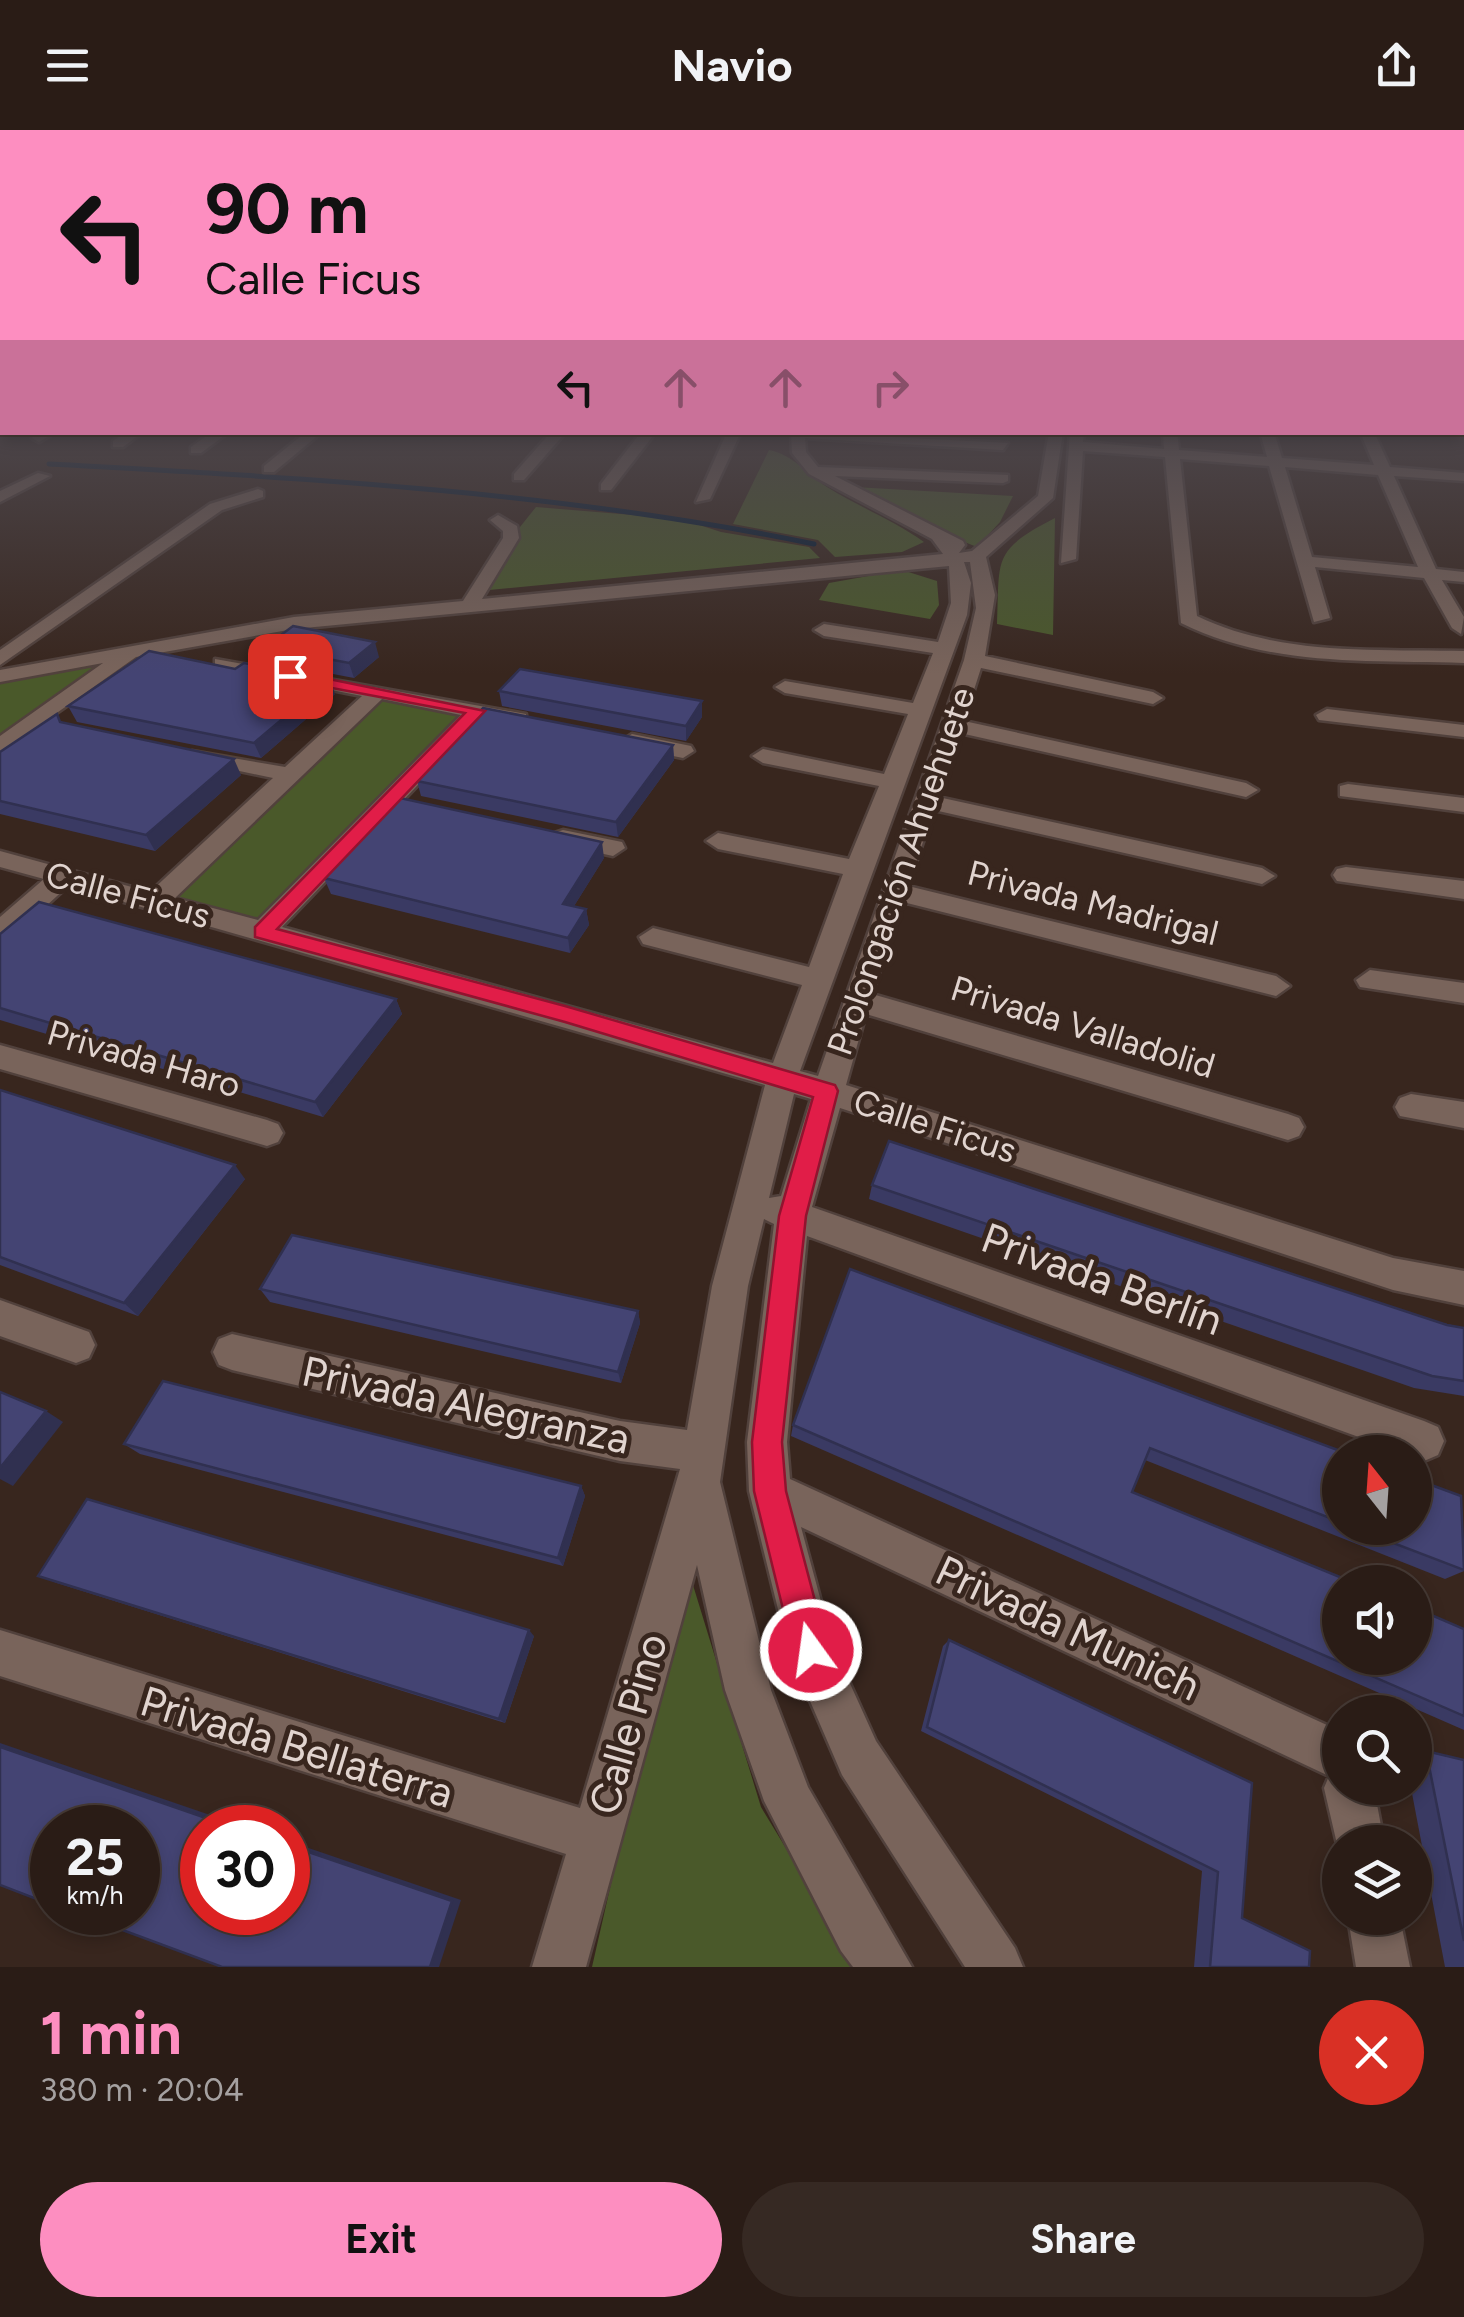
<!DOCTYPE html>
<meta charset="utf-8">
<style>
:root{--surface:#2a1c16;--page:#362923;--text:#f1f3f6;--muted:#a5a1a1;--line:#463a35;--accent:#fd8ec0}
body{margin:0;font-family:Figtree,sans-serif;background:var(--page);color:var(--text);height:100vh;display:flex;flex-direction:column;font-size:38px;white-space:nowrap}
*{box-sizing:border-box;margin:0}
p{font-size:32px;color:var(--muted)}
.icon{flex:none;width:55px;height:55px;fill:none;stroke:currentColor;stroke-width:2;stroke-linecap:round;stroke-linejoin:round}
.map{position:relative;height:1837px;overflow:hidden}
.side{display:flex;flex-direction:column;background:var(--surface);flex:1}
.side>*{flex:none}
.hud{position:absolute;left:0px;top:0px;width:1465px;height:305px;box-shadow:0 5px 15px #0003,0 0 0 2px var(--line);background:#fd8ec0;color:#111;overflow:hidden}
.needle{width:65px;rotate:343deg}
.fabs{position:absolute;left:1322px;top:1305px;display:grid;gap:20px}
.fabs a{display:grid;place-items:center;width:110px;height:110px;border-radius:50%;background:var(--surface);box-shadow:0 5px 15px #0003,0 0 0 2px var(--line);font-size:50px}
.speed{position:absolute;left:30px;top:1675px;display:flex;gap:20px;font-size:50px;font-weight:700;text-align:center}
.speed>*{display:grid;place-content:center;width:130px;height:130px;border-radius:50%;background:var(--surface);box-shadow:0 5px 15px #0003,0 0 0 2px var(--line);line-height:1}
.speed small{font-size:25px;font-weight:400}
.speed .limit{border:15px solid #d22;background:#fff;color:#111}
.pin{position:absolute;display:grid;place-items:center;width:85px;height:85px;color:#fff;margin:-42px;border-radius:20px;box-shadow:0 5px 15px #0006}
.me{position:absolute;width:110px;margin:-55px;rotate:346deg;stroke-linejoin:round;filter:drop-shadow(0 0 8px #0008)}
.turn{display:flex;align-items:center;gap:35px;height:210px;padding:0 40px;font-size:45px}
.turn .icon{width:130px;height:130px;stroke-width:2.5}
.turn b{display:block;font-size:70px;line-height:85px}
.lanes{display:flex;align-items:center;height:95px;padding:0 40px;background:#0003;justify-content:center;gap:50px;direction:ltr}
.lanes .off{opacity:.35}
.round{display:grid;place-items:center;flex:none;width:105px;height:105px;border-radius:52px;background:var(--page)}
.summary{display:flex;align-items:center;justify-content:space-between;height:170px;padding:0 40px}
h1{font-size:60px;font-weight:700;line-height:75px;color:var(--accent)}
.cta{display:flex;gap:20px;margin-top:auto;padding:20px 40px}
.cta a{flex:1;height:115px;border-radius:60px;background:var(--accent);color:#111;font-size:40px;font-weight:700;line-height:115px;text-align:center}
.cta a+a{background:var(--page);color:var(--text)}
header{display:flex;justify-content:space-between;align-items:center;height:130px;padding:0 40px;background:var(--surface);font-size:45px;font-weight:700}
.map>svg:first-child{display:block}
</style>
<header><svg class="icon" aria-label="menu" viewBox="0 0 24 24"><path d="M4 6h16M4 12h16M4 18h16"/></svg>Navio<svg class="icon" aria-label="share" viewBox="0 0 24 24"><path d="M12 15V3M7 8l5-5 5 5M5 13v7h14v-7"/></svg></header>
<div class="map">
<svg width="1464" height="1837" viewBox="0 0 1464 1837">
<rect width="100%" height="100%" fill="#38261e"/>
<g fill="#4a592a">
<path d="M769,320c25,5 36,23 58,37 32,20 66,33 97,55l-22,10 -67,5 -17,-17 -85,-16z"/>
<polygon points="854,357 1013,366 1000,392 977,417 937,401"/>
<polygon points="536,377 681,389 721,402 809,417 820,428 468,462"/>
<path d="M1055,388l-2,117 -56,-11c3,-65 -6,-73 58,-106z"/>
<polygon points="902,440 937,451 939,475 930,489 819,470 829,453"/>
<polygon points="136,519 0,615 0,546"/>
<polygon points="377,563 476,582 269,794 163,766"/>
<polygon points="685,1429 761,1677 858,1837 592,1837"/>
</g>
<g fill="none" stroke-linecap="round" stroke-linejoin="round">
<path stroke="#011a34" stroke-width="5" d="M49,334c255,14 515,28 765,80"/>
<defs>
<g id="minor">
<rect x="1462" y="289" width="2" height="10"/>
<polygon points="38,302 56,302 39,312 32,308"/>
<polygon points="126,302 143,302 123,317 113,317 113,311"/>
<polygon points="212,302 229,302 201,323 191,323 191,317"/>
<polygon points="306,302 322,302 274,342 264,342 264,336"/>
<polygon points="551,302 566,302 524,350 514,350 514,344"/>
<polygon points="641,302 656,302 611,360 601,360 601,354"/>
<polygon points="727,302 741,302 710,369 696,372"/>
<path d="M791,302l217,11 -5,7 -198,-12 1,14 12,15 190,8v6l-5,2 -168,-7 128,65 2,4 -6,8 13,-2 66,-55 11,-64h14l-10,66 -67,59 9,38 -10,61 168,36 10,6 -10,6 -172,-36 -17,53 282,62 12,7 -12,7 -286,-64 -22,64 324,71 13,8 -13,8 -328,-74 -26,76 368,90 14,10 -14,10 -373,-94 -31,92 416,120 11,4 5,9 -5,9 -11,4 -422,-126 -20,71 547,173 71,13v34l-71,-15 -553,-182 -28,99 612,214 14,6 6,14 -6,14 -14,6 -9,-3v-6h-15l-593,-216 -20,206 3,37 550,252v57h34l10,54h-44v15l-16,-69 5,-12 -528,-249 32,119 43,95 139,207 8,19h-58l-123,-192 -54,-125 -39,-159 -2,-49 27,-218 -10,-5 -16,67 -28,196 51,208 37,97 104,180h-59l-12,-16 -77,-150 -39,-111 -28,-125 -111,402h-54l34,-113 -566,-178v-46l580,178 100,-339 -60,-8 -388,-91 -13,-5 -6,-13 6,-13 13,-5 388,87 67,9 25,-144 53,-201 -697,-199 -58,53 -10,2v-24l44,-38 -44,-12v-16l150,41 123,-114 -81,-17v-10l93,16 77,-71 -147,-29v-8l311,55v10l-44,-6 -200,209 491,136 29,-78 -159,-41 -4,-7 14,-9 156,39 34,-93 -125,-25 -12,-8 12,-8 131,26 30,-73 -116,-23 -11,-7 11,-7 121,25 24,-60 -123,-21 -10,-6 10,-6 128,22 20,-50 -109,-17 -10,-6 10,-6 114,18 13,-39 -2,-37 -655,63 -158,28 -136,96v-17l103,-73 -103,19v-12l294,-53 169,-16 40,-63v-7l-13,-11 8,-5 19,11 2,12 -37,61 461,-45 -11,-15 -123,-65 -17,-21zM964,432h6l6,46 -12,52 -146,416 -18,-5 167,-456 4,-32zM382,569l79,16 -203,205 -83,-22zM794,964l17,5 -30,97 -12,2z"/>
<path d="M1070,302h14l-1,10 81,7 -1,-17h14l2,18 88,7 -7,-25h14l8,26 92,7 -14,-33h14l16,35 74,6v8l-70,-5 42,93 28,3v10l-22,-2 22,37 -3,17 -9,-6 -28,-50 -109,-11 15,51 -16,4 -45,-156 -89,-7 17,157c83,40 177,33 267,35v12c-97,-3 -194,4 -283,-40l-16,-166 -82,-6 -7,108 -15,4zM1285,337l93,8 40,92 -106,-10z"/>
<polygon points="38,343 50,346 0,372 0,361"/>
<polygon points="258,359 263,361 263,367 222,380 0,535 0,520 210,374"/>
<polygon points="1327,579 1464,595 1464,607 1319,590 1316,585"/>
<polygon points="632,604 691,616 694,621 683,628 624,616 621,611"/>
<polygon points="1348,654 1464,668 1464,682 1340,666 1340,656"/>
<polygon points="563,700 622,712 625,718 613,726 554,713 551,708 554,703"/>
<polygon points="1346,737 1464,751 1464,769 1337,751 1333,745 1337,739"/>
<polygon points="1370,840 1464,853 1464,873 1360,857 1356,850"/>
<polygon points="0,915 267,990 278,994 283,1003 278,1012 267,1016 0,939"/>
<polygon points="1411,964 1464,972 1464,998 1400,986 1395,977 1400,968"/>
<polygon points="0,1170 89,1202 95,1215 89,1228 76,1233 0,1206"/>
<polygon points="1348,1788 1400,1788 1410,1837 1356,1837"/>
</g>
</defs>
<use href="#minor" stroke="#51413c" stroke-width="5"/>
<use href="#minor" fill="#79645b" fill-rule="evenodd"/>
</g>
<g fill="#3a3a63">
<polygon points="265,517 379,527 354,548 270,532"/>
<polygon points="499,561 702,571 702,587 686,611 502,576"/>
<polygon points="335,564 261,628 77,592 68,576"/>
<polygon points="62,593 241,645 155,721 0,684 0,622"/>
<polygon points="673,615 674,630 618,707 421,666 417,651"/>
<polygon points="604,728 574,776 586,779 589,795 570,823 331,764 324,748"/>
<polygon points="0,804 396,869 402,884 323,987 0,890"/>
<polygon points="0,960 245,1049 138,1186 0,1135"/>
<polygon points="872,1055 1464,1198 1464,1266 1414,1258 869,1069"/>
<polygon points="260,1159 638,1181 640,1193 621,1253 270,1172"/>
<polygon points="793,1295 1340,1322 1340,1398 1415,1398 1464,1417 1464,1441 1445,1449 1145,1330 1132,1362 1464,1499 1464,1600 791,1306"/>
<polygon points="124,1314 581,1356 585,1366 563,1436 140,1324"/>
<polygon points="38,1446 534,1506 505,1593 57,1453"/>
<polygon points="949,1510 1252,1653 1242,1788 1309,1837 1194,1837 1202,1741 921,1601 943,1516"/>
<polygon points="1426,1621 1464,1630 1464,1837 1445,1837 1411,1658 1415,1658 1415,1623"/>
</g>
<g fill="#303050">
<polygon points="375,512 379,527 354,548 349,533"/>
<polygon points="330,549 335,564 261,628 254,613"/>
<polygon points="702,571 702,587 686,611 686,596"/>
<polygon points="673,615 674,630 618,707 616,692"/>
<polygon points="234,629 241,645 155,721 146,705"/>
<polygon points="602,712 604,728 566,789 563,774"/>
<polygon points="586,779 589,795 570,823 568,808"/>
<polygon points="396,869 402,884 323,987 315,972"/>
<polygon points="235,1035 245,1049 138,1186 124,1173"/>
<polygon points="638,1181 640,1193 621,1253 618,1242"/>
<polygon points="46,1281 63,1292 13,1356 0,1349 0,1338"/>
<polygon points="581,1356 585,1366 563,1436 558,1428"/>
<polygon points="529,1500 534,1506 505,1593 499,1589"/>
<polygon points="0,1613 248,1698 235,1698 0,1617"/>
<polygon points="288,1711 461,1770 439,1837 430,1837 288,1715"/>
</g>
<g fill="#444473" stroke="#303050" stroke-width="2.5">
<polygon points="293,496 375,512 349,533 265,517"/>
<polygon points="149,521 235,539 244,533 330,549 254,613 68,576"/>
<polygon points="520,539 702,571 686,596 499,561"/>
<polygon points="483,578 673,615 616,692 417,651"/>
<polygon points="57,584 60,592 234,629 146,705 0,671 0,622"/>
<polygon points="400,668 602,712 563,774 586,779 568,808 324,748"/>
<polygon points="39,772 396,869 315,972 0,878 0,804"/>
<polygon points="0,960 235,1035 124,1173 0,1127"/>
<polygon points="889,1011 1447,1195 1464,1198 1464,1251 1432,1246 872,1055"/>
<polygon points="292,1105 638,1181 618,1242 260,1159"/>
<polygon points="850,1139 1343,1322 1340,1322 1340,1392 1150,1318 1132,1362 1352,1452 1340,1452 1340,1528 1415,1528 1415,1478 1464,1499 1464,1586 793,1295"/>
<polygon points="163,1251 581,1356 558,1428 124,1314"/>
<polygon points="0,1262 46,1281 0,1338"/>
<polygon points="1415,1349 1461,1366 1464,1440 1354,1398 1415,1398"/>
<polygon points="87,1369 529,1500 499,1589 38,1446"/>
<polygon points="949,1510 1252,1653 1242,1788 1310,1821 1309,1837 1210,1837 1218,1742 927,1597"/>
<polygon points="0,1617 235,1698 202,1698 202,1782 288,1782 288,1715 452,1771 430,1837 222,1837 74,1782 138,1782 138,1698 52,1698 52,1775 0,1755"/>
<polygon points="1426,1621 1464,1630 1464,1811"/>
</g>
<linearGradient id="sky" x2="0" y2="1"><stop stop-color="#1f1510"/><stop offset="0.53" stop-color="#4d474c"/><stop offset="1" stop-color="#4d474c" stop-opacity="0"/></linearGradient>
<rect width="1464" height="544" fill="url(#sky)"/>
<polygon fill="#e11d48" stroke="#92132f" stroke-width="2.5" points="290,541 485,581 277,799 565,876 835,955 838,961 806,1086 782,1312 786,1361 828,1520 823,1533 811,1538 798,1533 793,1520 754,1361 752,1312 779,1086 813,967 565,892 255,807 255,797 465,583 284,549 284,542"/>
<g text-anchor="middle" dominant-baseline="central" stroke-width="10" stroke-linejoin="round" paint-order="stroke">
<g font-size="35" fill="#e1d4cf" stroke="#38261e">
<text transform="translate(901 741) rotate(-71)">Prolongación Ahuehuete</text>
<text transform="translate(128 765) rotate(15)">Calle Ficus</text>
<text transform="translate(1093 773) rotate(14)">Privada Madrigal</text>
<text transform="translate(1083 897) rotate(17)">Privada Valladolid</text>
<text transform="translate(144 929) rotate(16)">Privada Haro</text>
<text transform="translate(935 996) rotate(18)">Calle Ficus</text>
</g>
<g font-size="42" fill="#e1d4cf" stroke="#38261e">
<text transform="translate(1102 1149) rotate(20)">Privada Berlín</text>
<text transform="translate(466 1275) rotate(12)">Privada Alegranza</text>
<text transform="translate(1068 1498) rotate(25)">Privada Munich</text>
<text transform="translate(628 1594) rotate(-74)">Calle Pino</text>
<text transform="translate(297 1617) rotate(17)">Privada Bellaterra</text>
</g>
</g>
</svg>
<div class="fabs">
<a><svg class="needle" viewBox="-14 -14 28 28"><path d="M0-13l5 13h-10z" fill="#e53935"/><path d="M0 13l5-13h-10z" fill="#a5a1a1"/></svg></a>
<a><svg class="icon" aria-label="sound" viewBox="0 0 24 24"><path d="M4 9h4l5-4v14l-5-4H4zM17 9q2 3 0 6"/></svg></a>
<a><svg class="icon" aria-label="search" viewBox="0 0 24 24"><circle cx="10" cy="10" r="6"/><path d="M15 15l6 6"/></svg></a>
<a><svg class="icon" aria-label="layers" viewBox="0 0 24 24"><path d="M12 4l9 5-9 5-9-5zM3 14l9 5 9-5"/></svg></a>
</div>
<div class="speed"><div>25<small>km/h</small></div><div class="limit">30</div></div>
<div class="pin" style="left:290px;top:546px;background:#d93025"><svg class="icon" aria-label="arrive" viewBox="0 0 24 24"><path d="M6 21V4h12l-3 4 3 4H6"/></svg></div>
<svg class="me" style="left:811px;top:1520px" viewBox="-20 -20 40 40"><circle r="17" fill="#e11d48" stroke="#fff" stroke-width="3"/><path d="M0-11L8 9 0 5-8 9z" fill="#fff"/></svg>
<div class="hud">
<div class="turn"><svg class="icon" aria-label="left" viewBox="0 0 24 24"><path d="M17 20v-9H6M10 6l-5 5 5 5"/></svg><div><b>90 m</b>Calle Ficus</div></div>
<div class="lanes"><svg class="icon" aria-label="left" viewBox="0 0 24 24"><path d="M17 20v-9H6M10 6l-5 5 5 5"/></svg><svg class="icon off" aria-label="ahead" viewBox="0 0 24 24"><path d="M12 20V5M6 11l6-6 6 6"/></svg><svg class="icon off" aria-label="ahead" viewBox="0 0 24 24"><path d="M12 20V5M6 11l6-6 6 6"/></svg><svg class="icon off" aria-label="right" viewBox="0 0 24 24"><path d="M7 20v-9h11M14 6l5 5-5 5"/></svg></div>
</div>
</div>
<section class="side">
<div class="summary"><div><h1>1 min</h1><p>380 m · 20:04</p></div><a class="round" style="background:#d93025;color:#fff"><svg class="icon" aria-label="close" viewBox="0 0 24 24"><path d="M6 6l12 12M18 6L6 18"/></svg></a></div>
<div class="cta"><a>Exit</a><a>Share</a></div>
</section>
